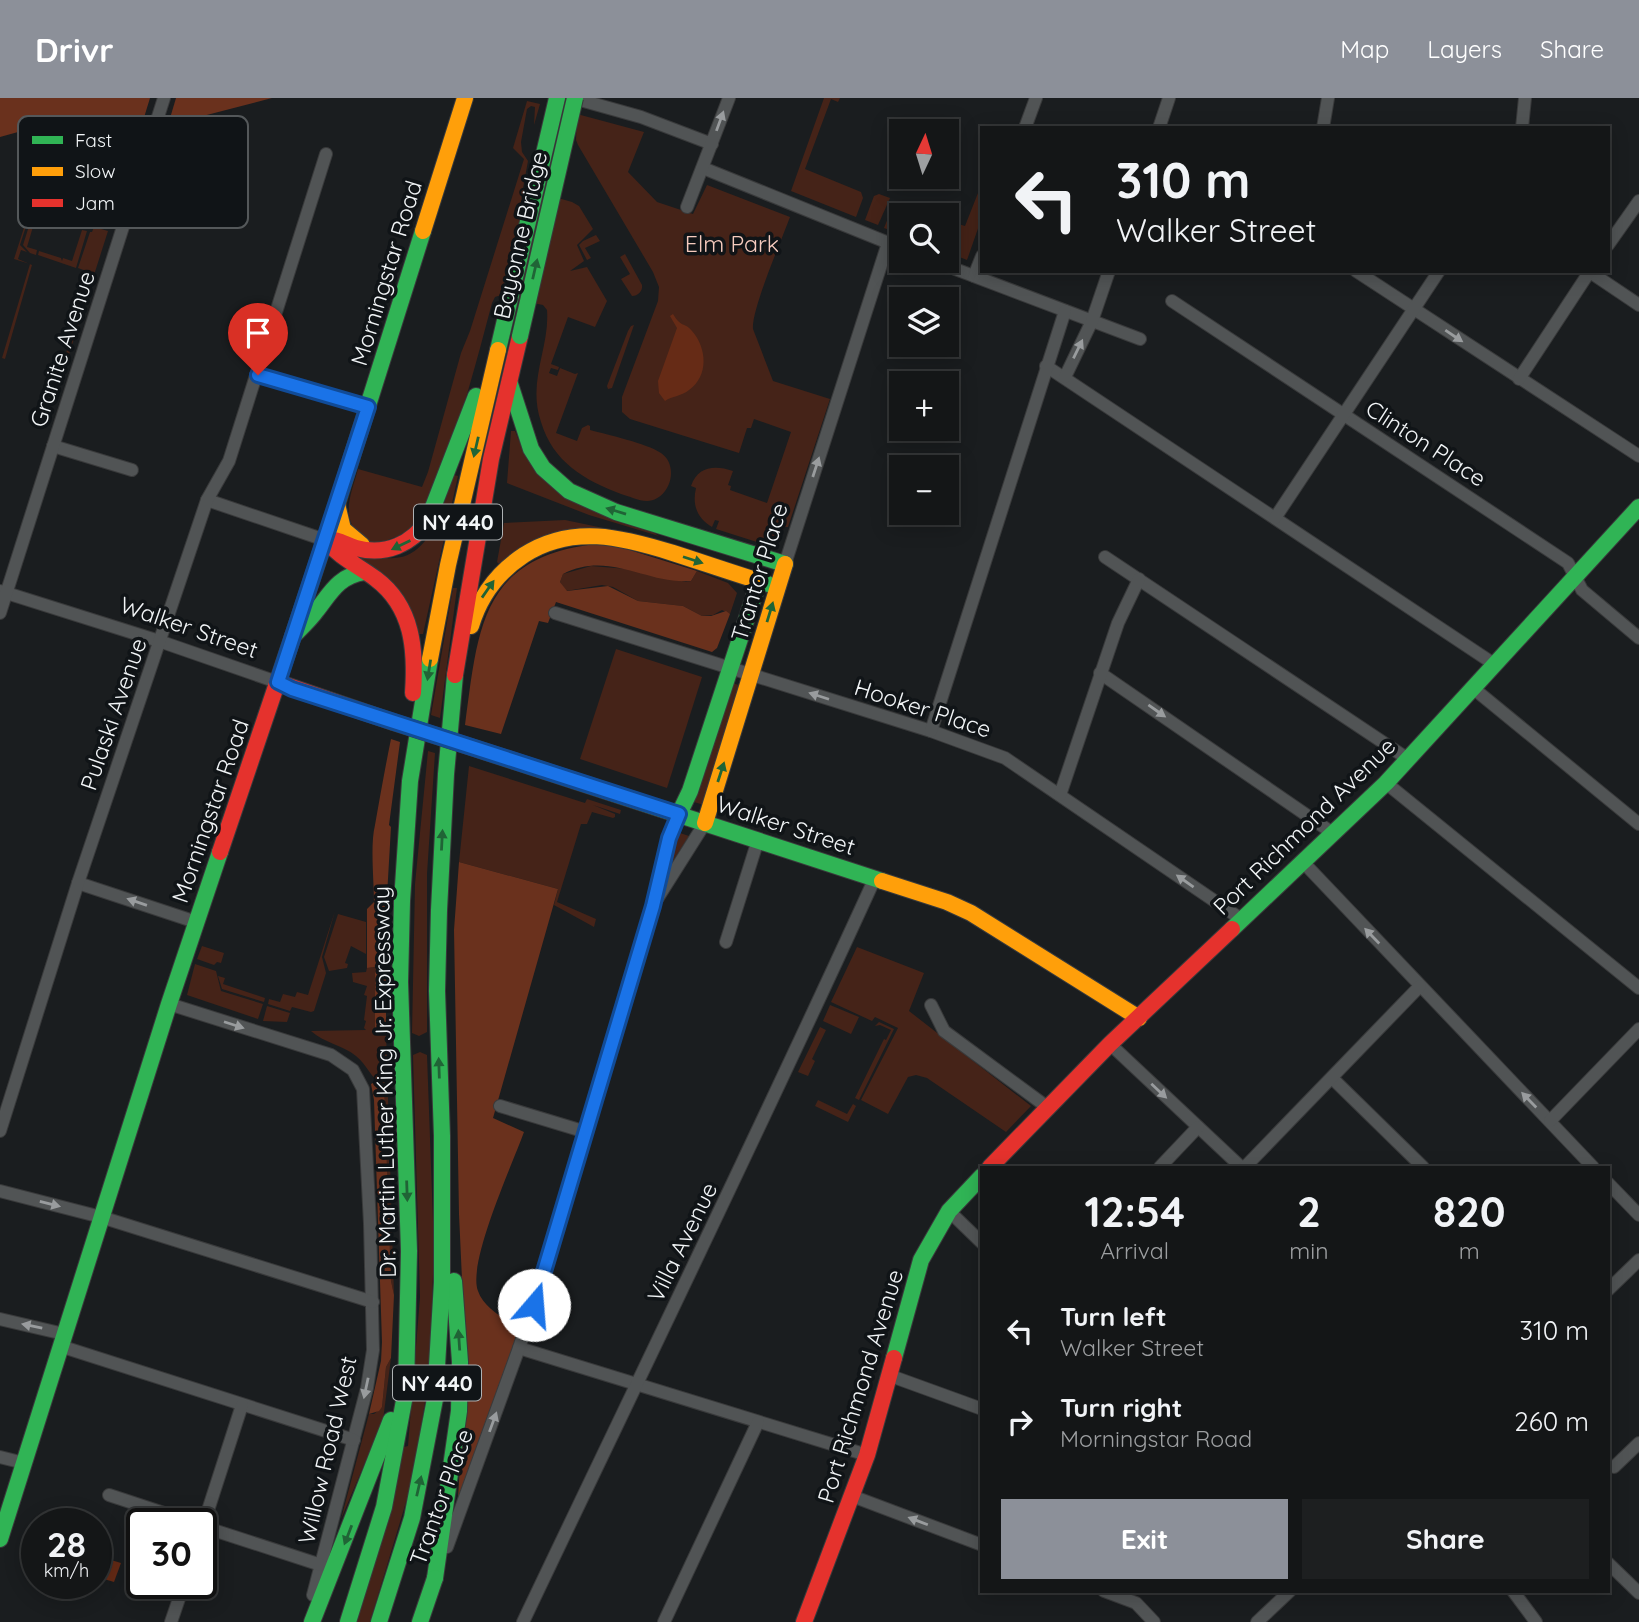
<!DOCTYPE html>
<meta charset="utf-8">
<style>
:root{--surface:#141617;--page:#1d1f20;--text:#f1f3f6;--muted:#9d9fa1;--line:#333536;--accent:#8c9099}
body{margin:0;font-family:Quicksand,sans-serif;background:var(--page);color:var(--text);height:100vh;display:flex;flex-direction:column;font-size:26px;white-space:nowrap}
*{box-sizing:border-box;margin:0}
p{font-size:23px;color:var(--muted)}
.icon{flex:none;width:38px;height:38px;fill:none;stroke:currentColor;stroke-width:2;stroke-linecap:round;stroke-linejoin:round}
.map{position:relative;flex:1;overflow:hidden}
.drawer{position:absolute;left:980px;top:1068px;width:630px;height:427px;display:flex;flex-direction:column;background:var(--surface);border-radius:0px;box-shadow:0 4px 18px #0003,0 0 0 2px var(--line)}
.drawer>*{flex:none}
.banner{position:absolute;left:980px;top:28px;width:630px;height:147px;border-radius:0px;box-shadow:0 4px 18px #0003,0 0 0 2px var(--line);background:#141617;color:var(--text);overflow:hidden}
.needle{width:46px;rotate:4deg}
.fabs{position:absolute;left:889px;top:21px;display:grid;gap:14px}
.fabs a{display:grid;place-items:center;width:70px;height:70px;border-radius:0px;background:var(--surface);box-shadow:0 4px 18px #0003,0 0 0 2px var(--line);font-size:35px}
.speed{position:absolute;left:21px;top:1410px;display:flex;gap:14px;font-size:35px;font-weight:700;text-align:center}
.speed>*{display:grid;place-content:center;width:91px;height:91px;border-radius:50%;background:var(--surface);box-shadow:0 4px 18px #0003,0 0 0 2px var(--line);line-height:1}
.speed small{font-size:18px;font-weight:400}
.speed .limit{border:4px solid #111;border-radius:10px;background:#fff;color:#111}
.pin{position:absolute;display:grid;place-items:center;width:60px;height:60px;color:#fff;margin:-72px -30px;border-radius:50% 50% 50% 0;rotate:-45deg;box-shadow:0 0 7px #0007}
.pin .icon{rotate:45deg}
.me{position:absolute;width:77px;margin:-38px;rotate:18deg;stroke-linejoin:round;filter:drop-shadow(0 0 5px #0008)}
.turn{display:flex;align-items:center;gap:24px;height:147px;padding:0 21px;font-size:32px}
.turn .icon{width:91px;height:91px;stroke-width:2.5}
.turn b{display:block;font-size:49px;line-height:60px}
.eta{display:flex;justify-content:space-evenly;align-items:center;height:119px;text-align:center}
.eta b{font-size:42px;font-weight:700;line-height:49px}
.cta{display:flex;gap:14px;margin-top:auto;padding:14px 21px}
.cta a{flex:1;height:80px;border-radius:0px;background:var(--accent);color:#fff;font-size:28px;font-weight:700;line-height:80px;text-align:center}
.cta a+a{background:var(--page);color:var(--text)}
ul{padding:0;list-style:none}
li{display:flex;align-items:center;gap:21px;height:91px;padding:0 21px}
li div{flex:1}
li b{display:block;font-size:26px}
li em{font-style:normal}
header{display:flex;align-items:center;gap:42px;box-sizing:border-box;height:98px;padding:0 35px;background:var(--accent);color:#fff}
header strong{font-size:33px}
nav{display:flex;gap:38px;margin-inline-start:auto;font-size:24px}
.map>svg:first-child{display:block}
</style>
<header>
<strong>Drivr</strong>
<nav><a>Map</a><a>Layers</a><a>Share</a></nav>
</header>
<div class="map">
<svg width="1639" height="1524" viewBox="0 0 1639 1524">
<rect width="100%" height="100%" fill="#1a1d1f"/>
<g fill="#452318" fill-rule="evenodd">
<polygon points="824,0 840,0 838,4 831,1 805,71 861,94 863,100 856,119 791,93"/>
<path d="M527,3l13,3 -6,21 1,-18 -4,-1 -4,3 -6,33 1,10 6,9 -5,27 49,14 7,4 14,23 -16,16 7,16 -14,10 17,-4 20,34 -12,26 -27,-10 -17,47 8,3 -1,3 -7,-2 -2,5 8,3 3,-8 15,6 3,-1 -22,60 21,8 5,-13 6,-3 2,1v4c18,5 56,13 71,23 19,13 9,47 -14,48 -9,0 -18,-5 -26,-7 -37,-14 -68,-32 -80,-72 -14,-41 9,-74 6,-112l-4,-5 -45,-9 -3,1 -3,6c-15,57 -30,114 -51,169 -7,16 -12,34 -22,48 -16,20 -65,38 -75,2 -3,-14 2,-28 7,-41h2c-6,20 -15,44 7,56l1,-2c-22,-17 -9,-43 -3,-66l64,18 6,-15 33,-119 9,-22 54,-172 -11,-11z"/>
<path d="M577,16l67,18 -16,40 29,30 36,12 14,-29 83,32c-8,22 -39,93 -37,112l20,52 57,18 -42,128h-3l-11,13 -14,3 -44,-14 3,-8 -4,-1 -3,7c-15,-9 -20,-22 -16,-39l-5,-2c7,-20 24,-21 42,-15l-5,14 3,1 -1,4 37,13 24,-71 -37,-13 -3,9h-4l-8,25 -109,-34 -8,-7v-15l36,-96 1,-14 -6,-15 -75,-127 -2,-5z"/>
<path d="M136,26l-9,26 7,2 -25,74 -13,-4 1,-6 -9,-3 10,-34 -49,-15 -9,19 -20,62 7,7 -6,-2 -3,9 14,6 -27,94 -3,-1 28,-94 -16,-5 30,-94 6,-4 6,-20zM93,53l23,7 -5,17 -23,-8z"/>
<polygon points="51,68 27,149 37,152 36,157 30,155 23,147 42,87"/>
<polygon points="978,95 982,96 982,119 967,162 947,154 947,140 955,125 965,128"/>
<polygon points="879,96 890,100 878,127 865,122 874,98"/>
<polygon points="894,105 925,117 901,117 901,136 884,130"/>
<polygon points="94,129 108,133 87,199 78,194 86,195 92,175 78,170 90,134 92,134"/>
<polygon points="82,132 87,133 76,170 38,157 39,153 61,160 62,163 63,160 72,163"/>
<polygon points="596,137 600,143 585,150 591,160 587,162 579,147 583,143"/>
<path d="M625,156l17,31c1,6 -4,11 -10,11l-11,-17 9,-5 -10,-17z"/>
<polygon points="70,213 83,213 62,278 59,278 78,217"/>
<polygon points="634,227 612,290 608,291 607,288 628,233 631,228"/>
<polygon points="511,333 515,333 524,355 659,438 589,417 507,385"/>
<path d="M454,377l4,1 -35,158h-4l-63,-80c12,2 25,5 38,4 38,-1 49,-55 60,-83z"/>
<polygon points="565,422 608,431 500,467 497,464 504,425"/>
<polygon points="591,468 628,471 686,484 691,483 697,473 728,485 737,495 730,516 722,512 713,517 702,518 683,508 638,503 613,489 602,487 566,493 560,484 563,476"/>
<polygon points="453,490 457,490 440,620 431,617"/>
<polygon points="616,551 702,579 667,690 580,661"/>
<polygon points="732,585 742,588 704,707 694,704"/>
<polygon points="428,653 435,655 427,776 427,934 419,938 412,935 415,786"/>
<polygon points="469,668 585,705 587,701 621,712 620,716 593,707 615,716 615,719 613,720 592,714 587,726 581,726 557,804 596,821 594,829 554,807 558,791 459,764"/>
<polygon points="677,734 689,738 668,770"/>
<polygon points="335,813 322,859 326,875 314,913 311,914 292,909 290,913 268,906 269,901 280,904 283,896 295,899 297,894 308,897"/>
<polygon points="338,816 366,824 366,856 351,848 345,865 348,866 347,870 329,873 324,859"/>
<polygon points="202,848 224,855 221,865 217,864 214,867 197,861"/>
<polygon points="857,849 924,875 909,913 1031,1008 1006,1034 927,980 916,977 908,979 888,1016 861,1002 898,930 875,919 872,923 831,904"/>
<polygon points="195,866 216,873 221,893 263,906 258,921 187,897"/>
<path d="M375,869v62l11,3 8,263 -3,-14 -9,-196c-11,-7 -15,-20 -26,-29 -13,-11 -32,-13 -45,-25l55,-1 -2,-2 2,-7 -2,-1 3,-24 -3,-1 3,-9 -14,-4 -1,-9 14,-1 1,-4z"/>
<polygon points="218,878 225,880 223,886 265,900 264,904 222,891"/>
<polygon points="830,907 859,919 851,936 823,923"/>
<polygon points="267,908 290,915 287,924 263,923"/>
<polygon points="879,924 894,931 859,1002 855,1000 884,941 886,942 891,932 880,927 875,928"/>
<polygon points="820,929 826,932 812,961 815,963 808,978 798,974"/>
<polygon points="420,954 427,957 434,1151 429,1279 412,1384 370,1524 356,1524 404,1349 408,1348 420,1199 413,957"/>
<polygon points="818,1002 847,1016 853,1006 856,1008 848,1024 815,1008"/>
<polygon points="391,1260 383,1322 341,1421 369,1316 374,1316 382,1309 386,1269"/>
</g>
<g fill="#6a311d">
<polygon points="0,0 150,0 138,39 132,40 135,27 56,43 18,34 0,39"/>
<polygon points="176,0 272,0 168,27"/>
<path d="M596,446l24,3 77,24 -6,10c-43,4 -82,-31 -128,-7l-3,8 7,9 41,-5 30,15 45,5 19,10h9l15,-5 4,3 -13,34 -5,4 -156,-50 -8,21 -9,-2 -38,113 -36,-9c13,-95 15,-168 131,-181z"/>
<path d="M391,641l9,3 -11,83 2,2 -5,86v119l-11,-2v-63l-8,1v-59l7,-7c0,-22 -4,-57 1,-77 5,-28 10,-57 16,-86z"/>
<path d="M459,764l99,27 -65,229 31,14c-11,31 -57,131 -46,159 6,18 29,29 44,39l-64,168 8,-132 -7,-152 -5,-284z"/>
<polygon points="375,984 384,991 391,1183 394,1197 391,1260 386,1269 382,1309 379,1313 369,1316 381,1263 382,1244 374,1002 371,986"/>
</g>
<g fill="#662b16">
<path d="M673,216c9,15 11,7 19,17 15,17 17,45 -3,59 -7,6 -17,6 -24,11l-6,-8 -1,-12 19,-53 -7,-12z"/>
<polygon points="111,1462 121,1465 114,1484 104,1481"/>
</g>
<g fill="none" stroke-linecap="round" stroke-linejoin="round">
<defs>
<g id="street">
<polyline points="573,0 641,19 712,46"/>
<polyline points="1025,30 1036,0"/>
<polyline points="1159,30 1169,0"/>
<polyline points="1323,30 1328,0"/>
<polyline points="1522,30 1525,0"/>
<polyline points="703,70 901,150"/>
<polyline points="687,109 729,0"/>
<polyline points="1608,147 1639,103"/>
<polyline points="934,163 1140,241"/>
<polyline points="1356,173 1639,358"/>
<polyline points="1590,174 1639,207"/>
<polyline points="974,178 982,158"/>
<polyline points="1172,203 1562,461 1568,465 1582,492 1639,540"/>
<polyline points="1046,268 1494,566"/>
<polyline points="258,277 368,308"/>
<polyline points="1065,279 1092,223 1109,173"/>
<polyline points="1519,281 1590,173"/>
<polyline points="53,348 132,372"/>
<polyline points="207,402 325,442"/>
<polyline points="1275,420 1439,173"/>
<polyline points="1105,459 1408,661"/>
<polyline points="785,466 888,145"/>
<polyline points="0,493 159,543 277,584"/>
<polyline points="0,515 164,0"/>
<polyline points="555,515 931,633 1005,660 1241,821"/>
<polyline points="1100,575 1334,736"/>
<polyline points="1473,590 1639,726"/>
<polyline points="931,633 1065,213"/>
<polyline points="1386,685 1639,890"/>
<polyline points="1060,697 1118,525 1139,481"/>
<polyline points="1303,764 1593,1069"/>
<polyline points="78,785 196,824"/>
<polyline points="657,801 705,725"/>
<polyline points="726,844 758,742"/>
<polyline points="169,906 331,957 353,972 363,991 370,1126 373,1252 367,1290 313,1497"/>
<polyline points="931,907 944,933 1047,1009"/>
<polyline points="1110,946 1241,1069"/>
<polyline points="1332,980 1423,1069"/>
<polyline points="500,1008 586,1034"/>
<polyline points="1550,1023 1639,931"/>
<polyline points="0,1033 78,785 207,402 229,363 326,56"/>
<polyline points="1160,1069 1198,1029"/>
<polyline points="1245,1069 1420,888"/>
<polyline points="1608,1085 1639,1117"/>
<polyline points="0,1093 101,1119 373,1204"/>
<polyline points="949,1113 982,1145"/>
<polyline points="1608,1192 1639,1162"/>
<polyline points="0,1221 64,1236"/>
<polyline points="60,1248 354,1342"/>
<polyline points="519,1250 867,1357"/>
<polyline points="891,1278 982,1311"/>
<polyline points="0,1359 24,1365"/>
<polyline points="1614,1369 1639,1345"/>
<polyline points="109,1397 197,1426"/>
<polyline points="852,1398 982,1447"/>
<polyline points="201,1428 321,1467"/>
<polyline points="201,1434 242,1307"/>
<polyline points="447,1449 519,1250 548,1163 653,808 669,740 679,716"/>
<polyline points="1608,1465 1639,1495"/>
<polyline points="1104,1493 1136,1505 1154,1524"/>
<polyline points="1513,1493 1536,1524"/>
<polyline points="171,1524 184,1486"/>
<path d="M523,1524c118,-248 238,-494 352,-744"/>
<polyline points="664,1524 758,1324"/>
<polyline points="1257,1524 1290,1493"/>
</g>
<g id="fast">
<polyline points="498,252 557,0"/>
<polyline points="510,286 531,351 543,370 569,393 616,414 785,466"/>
<polyline points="428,422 476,298"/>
<polyline points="293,538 337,406 423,133"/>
<path d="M293,538c8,-8 17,-16 24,-26 14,-18 22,-34 47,-38"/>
<polyline points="474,650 882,783"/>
<polyline points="679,716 690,693 759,483 768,486"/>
<polyline points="1232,831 1386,685 1639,409"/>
<polyline points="894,1260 921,1162 949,1113 982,1078"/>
<polyline points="0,1441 169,906 220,754"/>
<polyline points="435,1480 459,1313 460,1264 454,1183"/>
<polyline points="312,1524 391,1322"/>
<polyline points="348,1524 384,1409 406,1292 409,1153 400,884 402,803 410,683 430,561"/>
<polyline points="379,1524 412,1420 435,1301 442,1184 442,1038 437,893 439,812 446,676 455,577"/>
<polyline points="420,1524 435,1480"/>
</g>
<g id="slow">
<polyline points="423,133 465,0"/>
<polyline points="337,406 343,431 362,447"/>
<path d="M471,528c9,-30 27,-54 53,-71 48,-31 98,-18 149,-2 28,9 57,19 86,28"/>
<polyline points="430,561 448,467 498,252"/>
<polyline points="705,725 785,466"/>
<polyline points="882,783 947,804 971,815 1139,920"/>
</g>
<g id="jam">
<polyline points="455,577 491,361 520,238"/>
<polyline points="277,584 393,624"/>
<path d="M413,595c3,-43 0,-86 -37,-114 -17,-13 -36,-21 -51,-39 13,-2 20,5 31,8 30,8 56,-4 72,-28"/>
<polyline points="220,754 293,538"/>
<polyline points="990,1069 1110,946 1232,831"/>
<polyline points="804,1524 867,1357 894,1260"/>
</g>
</defs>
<use href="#street" stroke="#393a3b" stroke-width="14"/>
<use href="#fast" stroke="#393a3b" stroke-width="18"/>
<use href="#slow" stroke="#393a3b" stroke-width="18"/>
<use href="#jam" stroke="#393a3b" stroke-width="18"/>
<use href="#street" stroke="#515455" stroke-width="12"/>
<use href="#fast" stroke="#30b455" stroke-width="16"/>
<use href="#slow" stroke="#ff9f0a" stroke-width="16"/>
<use href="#jam" stroke="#e5322d" stroke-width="16"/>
<defs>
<g id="fast-bridge">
<polyline points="520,238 575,0"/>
<polyline points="393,624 474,650"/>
</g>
</defs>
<use href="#fast-bridge" stroke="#393a3b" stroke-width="18" stroke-linecap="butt"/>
<use href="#fast-bridge" stroke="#30b455" stroke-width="16"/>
</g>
<defs><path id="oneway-solid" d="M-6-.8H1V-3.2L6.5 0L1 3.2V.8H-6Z" transform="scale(1.75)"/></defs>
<g fill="#999c9e">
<use href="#oneway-solid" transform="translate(720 23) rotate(-70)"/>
<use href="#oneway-solid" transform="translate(1454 238) rotate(34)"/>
<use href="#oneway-solid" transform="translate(1078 251) rotate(-64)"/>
<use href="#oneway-solid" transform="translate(816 369) rotate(-72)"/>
<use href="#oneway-solid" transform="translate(819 598) rotate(-162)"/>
<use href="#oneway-solid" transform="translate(1157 613) rotate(35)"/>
<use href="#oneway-solid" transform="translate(1185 783) rotate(-145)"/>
<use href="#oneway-solid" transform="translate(137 804) rotate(-161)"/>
<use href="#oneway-solid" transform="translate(1372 838) rotate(-134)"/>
<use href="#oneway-solid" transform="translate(234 927) rotate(18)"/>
<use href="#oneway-solid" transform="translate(1159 993) rotate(43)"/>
<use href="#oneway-solid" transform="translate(1529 1002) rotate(-134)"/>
<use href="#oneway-solid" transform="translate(50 1106) rotate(14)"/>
<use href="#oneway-solid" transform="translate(32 1228) rotate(-168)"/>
<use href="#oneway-solid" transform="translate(366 1290) rotate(102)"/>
<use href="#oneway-solid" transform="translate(493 1324) rotate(-70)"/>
<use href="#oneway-solid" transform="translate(918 1423) rotate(-159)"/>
</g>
<g fill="#206436">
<use href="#oneway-solid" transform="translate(535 171) rotate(-77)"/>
<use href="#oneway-solid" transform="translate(476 349) rotate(103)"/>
<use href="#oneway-solid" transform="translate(616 413) rotate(-163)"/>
<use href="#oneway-solid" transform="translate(401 447) rotate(154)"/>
<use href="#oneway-solid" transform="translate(693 462) rotate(18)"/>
<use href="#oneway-solid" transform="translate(488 491) rotate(-55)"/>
<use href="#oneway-solid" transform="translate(770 514) rotate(-73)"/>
<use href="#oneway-solid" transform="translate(429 572) rotate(99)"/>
<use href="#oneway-solid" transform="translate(721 674) rotate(-72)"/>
<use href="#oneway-solid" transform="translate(442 742) rotate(-87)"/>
<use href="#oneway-solid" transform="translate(439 970) rotate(-92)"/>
<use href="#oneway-solid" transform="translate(407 1093) rotate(88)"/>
<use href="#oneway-solid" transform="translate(459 1242) rotate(-94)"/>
<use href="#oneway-solid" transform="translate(419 1388) rotate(-77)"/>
<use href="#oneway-solid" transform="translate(348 1437) rotate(111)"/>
</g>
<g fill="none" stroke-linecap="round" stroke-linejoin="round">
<defs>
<polyline id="route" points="258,277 368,309 278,584 292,591 679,716 669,740 653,808 534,1207"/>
</defs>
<use href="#route" stroke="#114b97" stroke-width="18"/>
<use href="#route" stroke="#1a73e8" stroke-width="12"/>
</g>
<g text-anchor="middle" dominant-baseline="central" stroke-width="7" stroke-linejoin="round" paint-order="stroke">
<g fill="#101417" stroke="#aeb2b4" stroke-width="2">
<rect x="414" y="406.5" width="88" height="35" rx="5"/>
<rect x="393" y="1267.5" width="88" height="35" rx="5"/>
</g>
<g font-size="21" font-weight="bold" fill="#f2f5f7">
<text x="458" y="424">NY 440</text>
<text x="437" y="1285">NY 440</text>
</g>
<g font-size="23" fill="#f2f5f7" stroke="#101417">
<text transform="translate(520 137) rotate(-77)">Bayonne Bridge</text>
<text transform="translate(386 175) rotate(-73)">Morningstar Road</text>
<text transform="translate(62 251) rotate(-72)">Granite Avenue</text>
<text transform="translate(1426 345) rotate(33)">Clinton Place</text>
<text transform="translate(759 474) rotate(-73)">Trantor Place</text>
<text transform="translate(189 529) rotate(19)">Walker Street</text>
<text transform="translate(923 610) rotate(18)">Hooker Place</text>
<text transform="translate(113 616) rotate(-71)">Pulaski Avenue</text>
<text transform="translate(210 713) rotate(-71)">Morningstar Road</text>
<text transform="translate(786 727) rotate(18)">Walker Street</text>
<text transform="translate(1304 728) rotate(-44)">Port Richmond Avenue</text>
<text transform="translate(384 984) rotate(-91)">Dr. Martin Luther King Jr. Expressway</text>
<text transform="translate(682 1144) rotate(-64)">Villa Avenue</text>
<text transform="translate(860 1288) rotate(-73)">Port Richmond Avenue</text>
<text transform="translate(327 1352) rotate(-77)">Willow Road West</text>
<text transform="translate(441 1399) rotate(-70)">Trantor Place</text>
</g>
<g font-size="23" fill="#f6cbbe" stroke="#101417">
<text x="732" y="145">Elm Park</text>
</g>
</g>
<rect x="18" y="18" width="230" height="112" rx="10" fill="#101417" stroke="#54585a" stroke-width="2"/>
<rect x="32" y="38" width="31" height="8" fill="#30b455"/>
<rect x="32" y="69" width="31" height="9" fill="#ff9f0a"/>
<rect x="32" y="101" width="31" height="8" fill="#e5322d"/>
<g font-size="19" fill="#f2f5f7">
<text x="75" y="49">Fast</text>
<text x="75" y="80">Slow</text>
<text x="75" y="112">Jam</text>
</g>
</svg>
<div class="fabs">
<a><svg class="needle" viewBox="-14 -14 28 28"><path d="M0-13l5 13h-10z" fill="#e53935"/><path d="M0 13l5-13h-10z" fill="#9d9fa1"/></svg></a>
<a><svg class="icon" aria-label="search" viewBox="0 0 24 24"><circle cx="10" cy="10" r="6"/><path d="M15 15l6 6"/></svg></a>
<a><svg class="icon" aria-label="layers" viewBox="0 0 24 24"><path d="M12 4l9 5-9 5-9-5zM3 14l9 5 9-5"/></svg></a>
<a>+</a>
<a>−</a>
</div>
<div class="speed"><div>28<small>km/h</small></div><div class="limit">30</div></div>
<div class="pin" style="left:258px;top:277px;background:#d93025"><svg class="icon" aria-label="arrive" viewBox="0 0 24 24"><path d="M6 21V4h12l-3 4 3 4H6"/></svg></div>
<svg class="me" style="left:534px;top:1207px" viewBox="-20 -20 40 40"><circle r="19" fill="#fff"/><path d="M0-13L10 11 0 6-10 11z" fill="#1a73e8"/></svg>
<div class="banner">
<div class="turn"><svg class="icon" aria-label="left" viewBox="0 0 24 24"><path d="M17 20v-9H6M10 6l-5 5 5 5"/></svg><div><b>310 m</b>Walker Street</div></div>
</div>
<section class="drawer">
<div class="eta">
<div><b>12:54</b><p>Arrival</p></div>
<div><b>2</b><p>min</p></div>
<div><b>820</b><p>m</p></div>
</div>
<ul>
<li><svg class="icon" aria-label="left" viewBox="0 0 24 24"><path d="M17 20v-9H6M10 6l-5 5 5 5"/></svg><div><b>Turn left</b><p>Walker Street</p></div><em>310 m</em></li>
<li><svg class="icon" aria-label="right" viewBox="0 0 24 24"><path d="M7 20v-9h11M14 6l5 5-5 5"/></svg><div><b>Turn right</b><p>Morningstar Road</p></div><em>260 m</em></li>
</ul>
<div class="cta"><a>Exit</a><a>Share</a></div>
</section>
</div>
